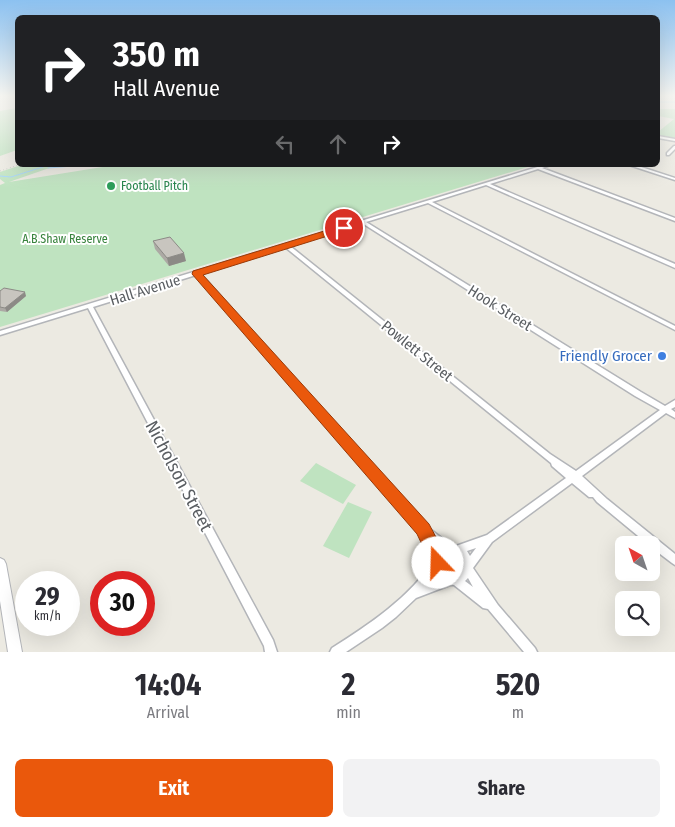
<!DOCTYPE html>
<style>
:root{--surface:#fff;--page:#f2f2f3;--text:#2b2b33;--muted:#7c7c81;--accent:#ea580c}
body{margin:0;font-family:"Fira Sans Condensed",sans-serif;background:var(--page);color:var(--text);height:100vh;display:flex;flex-direction:column;font-size:19px;white-space:nowrap}
*{box-sizing:border-box;margin:0}
p{font-size:16px;color:var(--muted)}
.icon{flex:none;width:28px;height:28px;fill:none;stroke:currentColor;stroke-width:2;stroke-linecap:round;stroke-linejoin:round}
.map{position:relative;height:652px;overflow:hidden}
.side{display:flex;flex-direction:column;background:var(--surface);flex:1}
.side>*{flex:none}
.guide{position:absolute;left:15px;top:15px;width:645px;height:152px;border-radius:8px;box-shadow:0 5px 20px #0002;background:#202124;color:#fff;overflow:hidden}
.needle{width:32px;rotate:320deg}
.controls{position:absolute;left:615px;top:536px;display:grid;gap:10px}
.controls a{display:grid;place-items:center;width:45px;height:45px;border-radius:8px;background:var(--surface);box-shadow:0 5px 20px #0002;font-size:25px}
.speed{position:absolute;left:15px;top:571px;display:flex;gap:10px;font-size:25px;font-weight:700;text-align:center}
.speed>*{display:grid;place-content:center;width:65px;height:65px;border-radius:50%;background:var(--surface);box-shadow:0 5px 20px #0002;line-height:1}
.speed small{font-size:12px;font-weight:400}
.speed .limit{border:8px solid #d22;background:#fff;color:#111}
.pin{position:absolute;display:grid;place-items:center;width:42px;height:42px;color:#fff;margin:-21px;border:2px solid #fff;border-radius:50%;box-shadow:0 1px 5px #0007}
.me{position:absolute;width:55px;margin:-28px;rotate:339deg;stroke-linejoin:round;filter:drop-shadow(0 0 4px #0008)}
.turn{display:flex;align-items:center;gap:18px;height:105px;padding:0 15px;font-size:22px}
.turn .icon{width:65px;height:65px;stroke-width:2.5}
.turn b{display:block;font-size:35px;line-height:42px}
.lanes{display:flex;align-items:center;height:48px;padding:0 15px;background:#0003;justify-content:center;gap:25px;direction:ltr}
.lanes .off{opacity:.35}
.eta{display:flex;justify-content:space-evenly;align-items:center;height:85px;text-align:center}
.eta b{font-size:30px;font-weight:700;line-height:35px}
.cta{display:flex;gap:10px;margin-top:auto;padding:10px 15px}
.cta a{flex:1;height:58px;border-radius:8px;background:var(--accent);color:#fff;font-size:20px;font-weight:700;line-height:58px;text-align:center}
.cta a+a{background:var(--page);color:var(--text)}
.map>svg:first-child{display:block}
</style>
<div class="map">
<svg width="675" height="652" viewBox="0 0 675 652">
<rect width="100%" height="100%" fill="#eceae2"/>
<g fill="#bfe3c0">
<polygon points="17,108 17,150 0,156 0,111"/>
<polygon points="658,109 675,109 675,139 658,135 658,132 674,119 658,116"/>
<polygon points="21,165 58,165 9,182 115,165 534,165 0,327 0,185 5,183 0,179 0,172"/>
<polygon points="316,463 356,485 343,504 300,481"/>
<polygon points="348,502 372,512 349,558 323,546"/>
</g>
<g fill="none" stroke-linecap="round" stroke-linejoin="round">
<g stroke="#a3d4fb" stroke-width="1">
<polyline points="658,102 675,102"/>
<polyline points="48,168 86,165"/>
<polyline points="0,176 11,177 49,165"/>
</g>
<defs>
<g id="minor">
<polygon points="658,136 675,139 675,141 658,138"/>
<polygon points="674,146 675,146 675,149 669,155 667,155 667,153"/>
<path d="M544,165h6l-8,3 133,50v3l-137,-52 -48,15 185,80v4l-189,-83 -54,17 243,124v4l-247,-127 -62,19 275,170 24,14 10,-6v7l-4,2 4,3v6l-9,-5 -84,63 25,23 68,55v11l-3,-2 -21,-16v-2h-2l-52,-43 -4,-5h-4l-17,-14 -80,59 -19,26 25,37 37,43 2,4h-13l-36,-43 -5,-1 -29,-23h-4l-34,13 -20,19 -14,11 -36,24h-16l2,-4c38,-24 77,-50 102,-88l-13,-27 -225,-258 -103,32 180,333 4,12h-12l-1,-6 -176,-338 -88,27v-4zM362,223l273,173 25,14 -84,61 -26,-17 -260,-208zM285,247l266,216 1,3 14,12 -79,57 -31,11h-4l-26,-20 -226,-253zM476,548l-6,8 -3,-5zM449,555h8l5,6v8l-5,5h-8l-5,-5v-8zM436,574l3,5 -9,4zM468,578l5,9 -8,-6z"/>
<polygon points="629,165 635,165 675,178 675,180"/>
</g>
<polygon id="tertiary" points="0,558 4,560 6,564 22,652 8,652 0,601"/>
</defs>
<use href="#minor" stroke="#b3b5b9" stroke-width="3"/>
<use href="#tertiary" stroke="#b3b5b9" stroke-width="2"/>
<use href="#minor" fill="#fff" fill-rule="evenodd"/>
<use href="#tertiary" fill="#fff" fill-rule="evenodd"/>
<polyline stroke="#b1b2b2" stroke-width="1" stroke-dasharray="0.5 3" stroke-linecap="butt" points="0,171 18,165"/>
</g>
<g fill="#aca9a4">
<polygon points="153,241 186,261 169,266 155,249"/>
<polygon points="0,291 26,296 7,312 0,311"/>
</g>
<g fill="#8c8a86">
<polygon points="184,253 186,261 169,266 167,258"/>
<polygon points="25,292 26,296 7,312 5,308"/>
</g>
<g fill="#c8c5bf" stroke="#8c8a86">
<polygon points="170,237 184,253 167,258 153,241"/>
<polygon points="4,288 25,292 5,308 0,307 0,291"/>
</g>
<linearGradient id="sky" x2="0" y2="1"><stop stop-color="#8cc1f0"/><stop offset="0.51" stop-color="#f6f6f2"/><stop offset="1" stop-color="#f6f6f2" stop-opacity="0"/></linearGradient>
<rect width="675" height="188" fill="url(#sky)"/>
<polygon fill="#ea580c" stroke="#983908" points="344,225 347,226 347,230 203,275 429,524 447,558 444,569 438,572 431,569 429,559 417,534 192,274 193,271"/>
<circle fill="#2e9e5b" stroke="#fff" stroke-width="2" cx="111" cy="186" r="5"/>
<circle fill="#3f7fe0" stroke="#fff" stroke-width="2" cx="662" cy="356" r="5"/>
<g text-anchor="middle" dominant-baseline="central" stroke-width="4" stroke-linejoin="round" paint-order="stroke">
<g font-size="12" fill="#27864d" stroke="#fff" text-anchor="start">
<text x="121" y="186">Football Pitch</text>
</g>
<g font-size="12" fill="#38833d" stroke="#fff">
<text x="65" y="239">A.B.Shaw Reserve</text>
</g>
<g font-size="15" fill="#5a5e62" stroke="#fff">
<text transform="translate(145 290) rotate(-17)">Hall Avenue</text>
<text transform="translate(500 308) rotate(32)">Hook Street</text>
<text transform="translate(417 351) rotate(39)">Powlett Street</text>
</g>
<g font-size="15" fill="#366cbe" stroke="#fff" text-anchor="end">
<text x="652" y="356">Friendly Grocer</text>
</g>
<g font-size="18" fill="#5a5e62" stroke="#fff">
<text transform="translate(179 476) rotate(62)">Nicholson Street</text>
</g>
</g>
</svg>
<div class="controls">
<a><svg class="needle" viewBox="-14 -14 28 28"><path d="M0-13l5 13h-10z" fill="#e53935"/><path d="M0 13l5-13h-10z" fill="#7c7c81"/></svg></a>
<a><svg class="icon" aria-label="search" viewBox="0 0 24 24"><circle cx="10" cy="10" r="6"/><path d="M15 15l6 6"/></svg></a>
</div>
<div class="speed"><div>29<small>km/h</small></div><div class="limit">30</div></div>
<div class="pin" style="left:344px;top:228px;background:#d93025"><svg class="icon" aria-label="arrive" viewBox="0 0 24 24"><path d="M6 21V4h12l-3 4 3 4H6"/></svg></div>
<svg class="me" style="left:438px;top:563px" viewBox="-20 -20 40 40"><circle r="19" fill="#fff"/><path d="M0-13L10 11 0 6-10 11z" fill="#ea580c"/></svg>
<div class="guide">
<div class="turn"><svg class="icon" aria-label="right" viewBox="0 0 24 24"><path d="M7 20v-9h11M14 6l5 5-5 5"/></svg><div><b>350 m</b>Hall Avenue</div></div>
<div class="lanes"><svg class="icon off" aria-label="left" viewBox="0 0 24 24"><path d="M17 20v-9H6M10 6l-5 5 5 5"/></svg><svg class="icon off" aria-label="ahead" viewBox="0 0 24 24"><path d="M12 20V5M6 11l6-6 6 6"/></svg><svg class="icon" aria-label="right" viewBox="0 0 24 24"><path d="M7 20v-9h11M14 6l5 5-5 5"/></svg></div>
</div>
</div>
<section class="side">
<div class="eta">
<div><b>14:04</b><p>Arrival</p></div>
<div><b>2</b><p>min</p></div>
<div><b>520</b><p>m</p></div>
</div>
<div class="cta"><a>Exit</a><a>Share</a></div>
</section>
